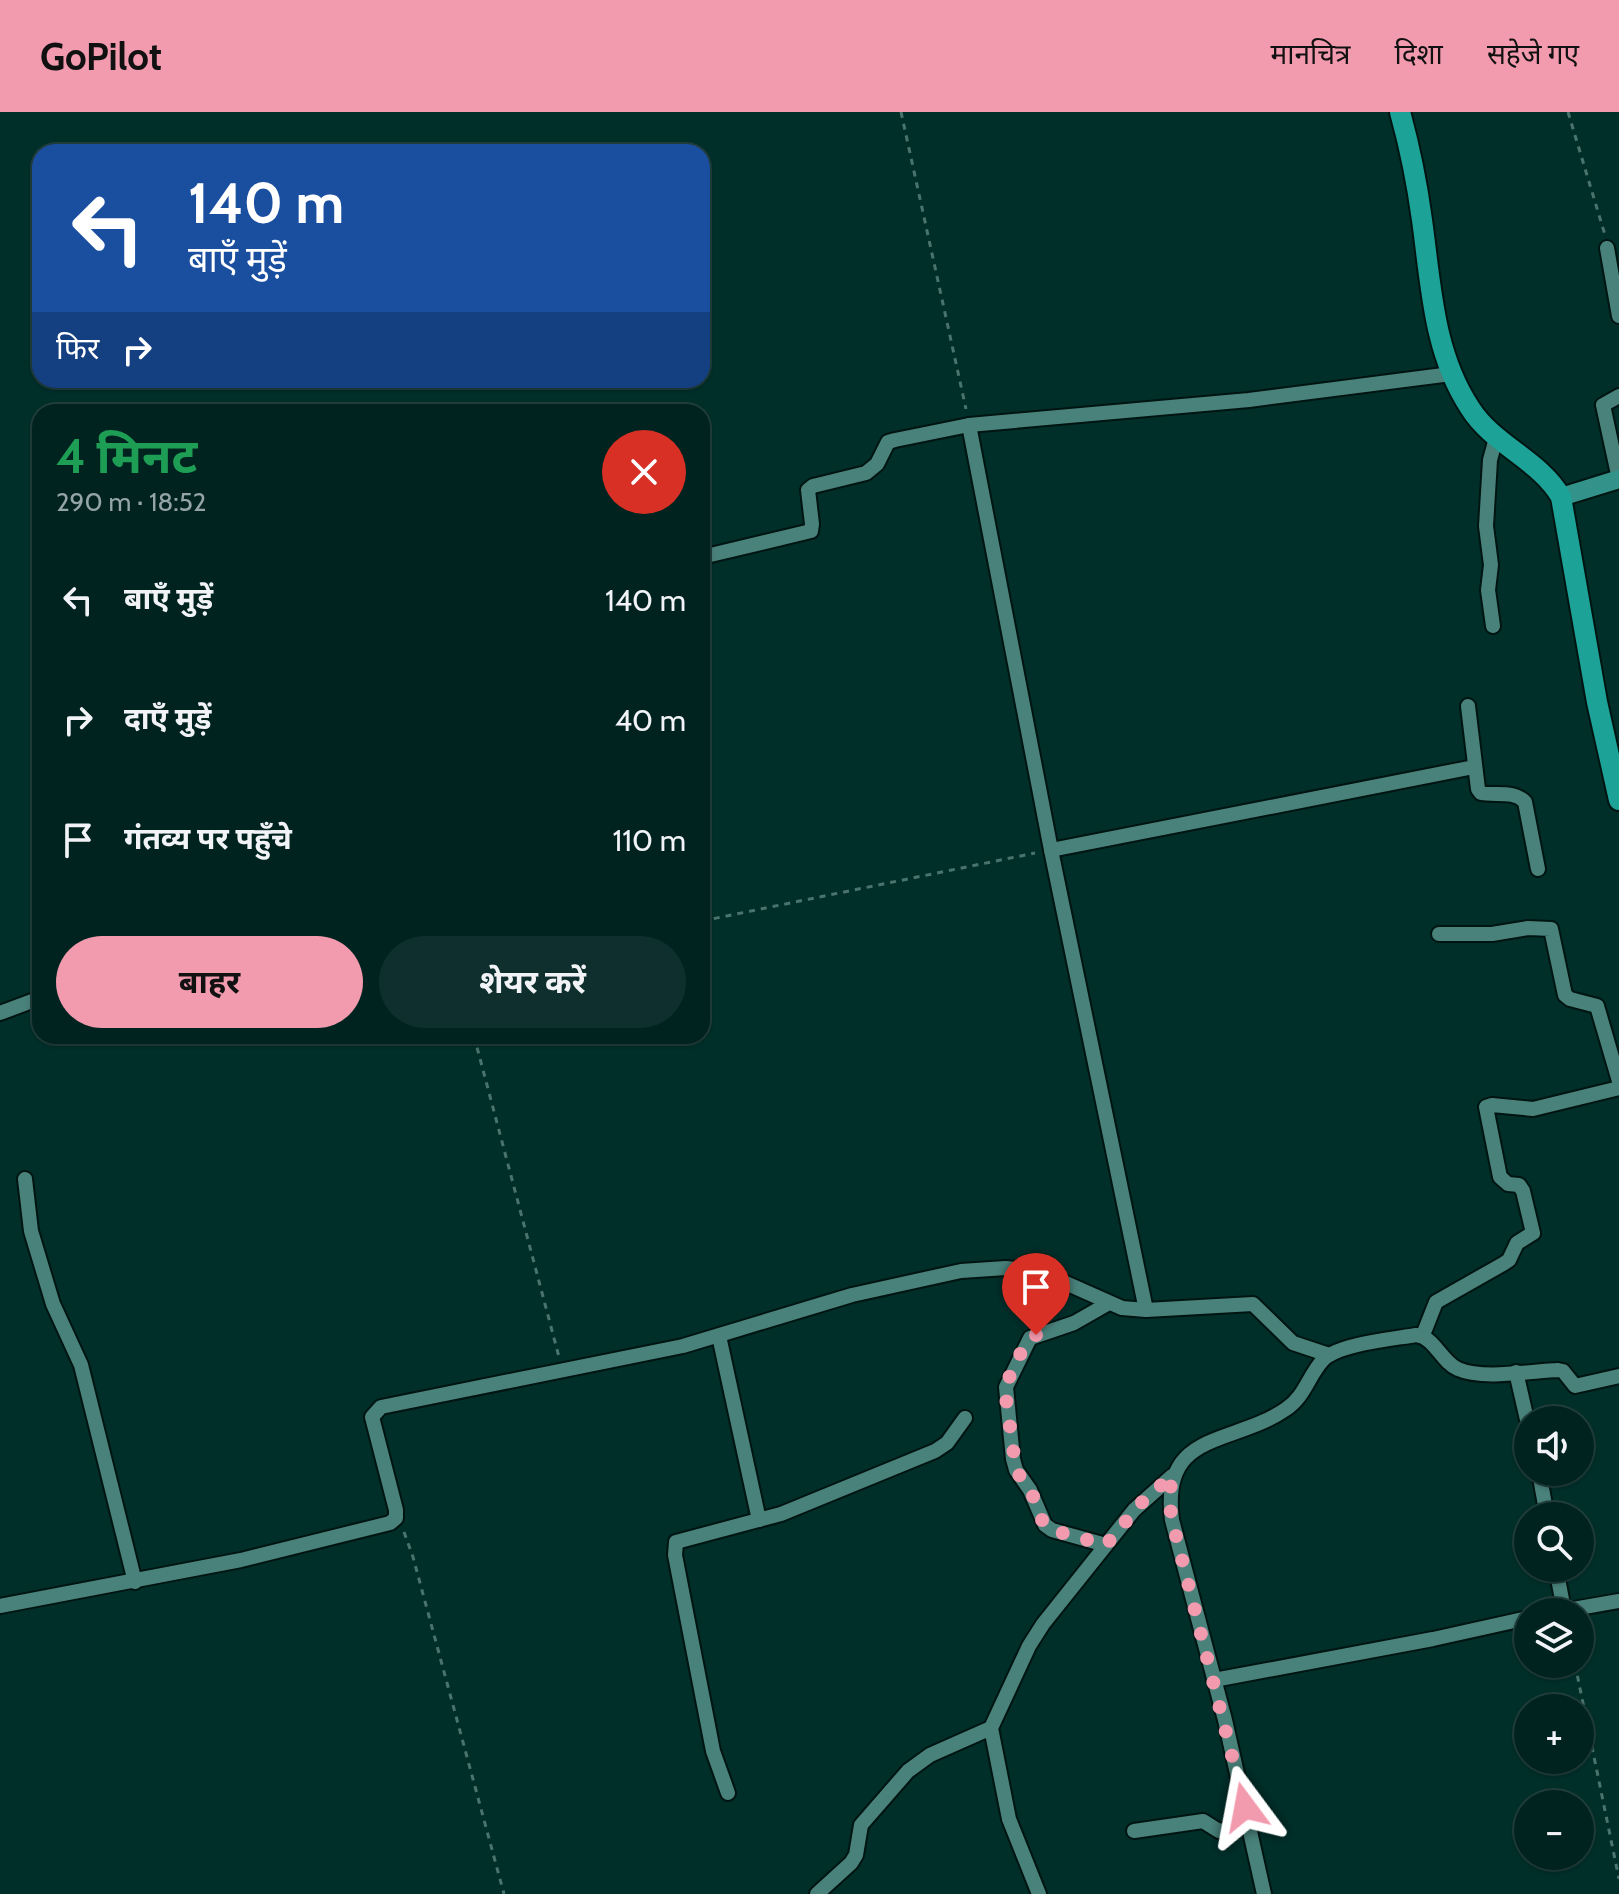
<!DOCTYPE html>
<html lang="hi">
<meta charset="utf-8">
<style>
:root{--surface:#002320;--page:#0e2f2d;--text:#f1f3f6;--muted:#95a4a5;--line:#22403e;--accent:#f29aae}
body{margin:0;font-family:Cabin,"Noto Sans Devanagari",sans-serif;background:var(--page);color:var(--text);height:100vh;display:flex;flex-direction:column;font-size:30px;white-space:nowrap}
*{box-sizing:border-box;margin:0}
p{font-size:26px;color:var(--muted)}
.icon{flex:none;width:44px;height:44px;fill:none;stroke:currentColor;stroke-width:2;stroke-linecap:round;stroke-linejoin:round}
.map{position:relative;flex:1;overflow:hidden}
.sheet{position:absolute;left:32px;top:292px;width:678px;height:640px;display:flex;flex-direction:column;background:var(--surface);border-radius:24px;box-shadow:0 2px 6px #0004,0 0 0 2px var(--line)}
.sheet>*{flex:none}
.top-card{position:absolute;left:32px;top:32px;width:678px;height:244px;border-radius:24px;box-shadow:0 2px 6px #0004,0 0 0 2px var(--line);background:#1a4fa0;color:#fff;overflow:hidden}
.fabs{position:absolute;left:1514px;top:1294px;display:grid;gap:16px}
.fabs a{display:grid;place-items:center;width:80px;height:80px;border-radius:50%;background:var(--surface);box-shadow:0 2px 6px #0004,0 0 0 2px var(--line);font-size:40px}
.pin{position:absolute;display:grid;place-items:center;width:68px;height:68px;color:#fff;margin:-82px -34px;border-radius:50% 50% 50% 0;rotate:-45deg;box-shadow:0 0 8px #0007}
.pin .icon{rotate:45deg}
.me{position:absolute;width:88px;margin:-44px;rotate:347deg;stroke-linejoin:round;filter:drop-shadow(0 0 6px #0008)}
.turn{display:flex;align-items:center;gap:28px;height:168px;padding:0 24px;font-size:36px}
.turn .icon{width:104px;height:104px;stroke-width:2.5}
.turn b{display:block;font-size:56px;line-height:68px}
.then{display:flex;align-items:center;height:76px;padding:0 24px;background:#0003;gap:16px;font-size:30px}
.round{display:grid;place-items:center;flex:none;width:84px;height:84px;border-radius:42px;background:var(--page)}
.headline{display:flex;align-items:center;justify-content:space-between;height:136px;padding:0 24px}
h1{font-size:48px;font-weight:700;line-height:60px;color:#1e9e55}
.cta{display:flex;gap:16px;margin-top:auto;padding:16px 24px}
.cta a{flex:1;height:92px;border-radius:48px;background:var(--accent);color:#111;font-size:32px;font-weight:700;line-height:92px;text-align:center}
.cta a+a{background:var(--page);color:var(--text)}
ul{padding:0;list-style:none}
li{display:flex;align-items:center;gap:24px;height:120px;padding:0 24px}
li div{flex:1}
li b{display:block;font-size:30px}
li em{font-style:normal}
header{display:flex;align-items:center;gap:48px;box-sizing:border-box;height:112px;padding:0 40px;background:var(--accent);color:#111}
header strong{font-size:38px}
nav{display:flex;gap:44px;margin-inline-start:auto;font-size:28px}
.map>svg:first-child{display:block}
</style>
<header>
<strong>GoPilot</strong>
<nav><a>मानचित्र</a><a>दिशा</a><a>सहेजे गए</a></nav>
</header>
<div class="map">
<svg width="1619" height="1782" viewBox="0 0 1619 1782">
<rect width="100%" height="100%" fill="#002f2a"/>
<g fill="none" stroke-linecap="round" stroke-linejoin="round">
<defs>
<g id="street">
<polyline points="1607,136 1619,204"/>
<polyline points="969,313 1051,738 1146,1198"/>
<polyline points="1619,367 1603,293 1619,284"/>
<polyline points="702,445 811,419 812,412 808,378 813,374 866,361 877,352 888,330 895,328 969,313 1249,288 1451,262"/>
<polyline points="1493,514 1488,478 1491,453 1486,414 1490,348 1496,326"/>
<path d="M1468,594l10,83 3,4c15,3 33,-3 44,9l13,67"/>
<polyline points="1051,738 1474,655"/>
<polyline points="1439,822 1492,822 1528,816 1551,817 1565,883 1570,887 1597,894 1619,969"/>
<polyline points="0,901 40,886"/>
<polyline points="25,1067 31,1119 53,1192 81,1253 135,1470"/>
<polyline points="1423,1223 1436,1190 1503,1152 1509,1148 1517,1131 1533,1121 1523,1079 1519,1073 1508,1072 1500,1065 1486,995 1492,993 1533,997 1619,976"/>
<polyline points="719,1224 759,1408"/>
<polyline points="1516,1260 1528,1312"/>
<polyline points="1539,1360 1547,1404"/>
<polyline points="1106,1433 1052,1418 1045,1413 1030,1378 1016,1358 1013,1347 1006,1275 1030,1226 1074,1211 1109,1191"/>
<polyline points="1556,1456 1564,1498"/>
<polyline points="0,1494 241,1448 390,1411 396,1406 396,1398 372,1305 381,1295 683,1234 852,1183 961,1159 1006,1156 1041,1160 1122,1196 1146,1198 1253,1192 1293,1231 1329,1243"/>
<polyline points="1556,1500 1619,1489"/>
<polyline points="1214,1568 1433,1527 1528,1506"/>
<polyline points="991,1616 1009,1707 1039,1782"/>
<polyline points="728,1681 713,1639 675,1443 676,1430 781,1402 935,1339 947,1331 965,1306"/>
<polyline points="1134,1719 1203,1709 1219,1719 1249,1714"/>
<polyline points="817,1782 851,1751 856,1743 861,1713 908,1659 930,1643 991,1616 1029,1534 1043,1512 1134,1398 1172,1364"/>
<path d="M1264,1782l-39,-174 -53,-200c-12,-90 60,-74 114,-111 19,-13 22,-32 36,-48 14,-17 72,-22 94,-26 19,2 25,27 42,34 24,11 74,2 100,1l5,1 12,15 44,-10"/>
</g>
<polyline id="secondary" points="1561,385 1619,367"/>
<path id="primary" d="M1400,0c10,36 17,71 22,108 9,64 11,132 48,188 23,37 70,52 91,89l36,205 22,98"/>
</defs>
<use href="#street" stroke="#001512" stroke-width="18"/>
<use href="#secondary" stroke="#001512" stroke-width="22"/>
<use href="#primary" stroke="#001512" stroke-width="24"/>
<g stroke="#4b736e" stroke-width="3" stroke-dasharray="6 6" stroke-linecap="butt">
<polyline points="901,0 966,297"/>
<polyline points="1568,0 1605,123"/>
<polyline points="702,809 1035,741"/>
<polyline points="474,924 559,1245"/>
<polyline points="404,1420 413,1445 504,1782"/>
<polyline points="1575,1552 1619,1767"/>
</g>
<use href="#street" stroke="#49827b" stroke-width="14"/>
<use href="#secondary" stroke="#339289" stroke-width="18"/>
<use href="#primary" stroke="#1da297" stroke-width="20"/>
</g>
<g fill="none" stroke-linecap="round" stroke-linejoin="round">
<polyline stroke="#f29aae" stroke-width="14" stroke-dasharray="0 25.2" points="1036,1223 1025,1232 1008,1268 1006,1286 1016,1358 1034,1386 1042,1408 1052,1418 1106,1433 1144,1388 1172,1364 1169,1387 1172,1408 1245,1695"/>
</g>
</svg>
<div class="fabs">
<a><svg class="icon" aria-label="sound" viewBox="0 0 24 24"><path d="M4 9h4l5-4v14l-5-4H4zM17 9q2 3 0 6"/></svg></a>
<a><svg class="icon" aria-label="search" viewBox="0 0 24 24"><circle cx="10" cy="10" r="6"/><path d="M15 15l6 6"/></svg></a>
<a><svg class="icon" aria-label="layers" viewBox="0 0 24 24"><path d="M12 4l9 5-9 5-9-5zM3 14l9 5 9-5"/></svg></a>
<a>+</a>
<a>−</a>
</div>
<div class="pin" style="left:1036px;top:1223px;background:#d93025"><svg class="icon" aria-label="arrive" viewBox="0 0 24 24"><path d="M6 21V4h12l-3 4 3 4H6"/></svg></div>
<svg class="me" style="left:1245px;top:1695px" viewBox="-20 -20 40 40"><path d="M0-17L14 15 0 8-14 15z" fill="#f29aae" stroke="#fff" stroke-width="4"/></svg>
<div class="top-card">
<div class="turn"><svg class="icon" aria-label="left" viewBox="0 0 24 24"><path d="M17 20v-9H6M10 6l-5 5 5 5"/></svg><div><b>140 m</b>बाएँ मुड़ें</div></div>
<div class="then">फिर<svg class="icon" aria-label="right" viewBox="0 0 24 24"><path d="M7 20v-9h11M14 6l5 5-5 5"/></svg></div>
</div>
<section class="sheet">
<div class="headline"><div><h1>4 मिनट</h1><p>290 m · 18:52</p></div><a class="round" style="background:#d93025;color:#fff"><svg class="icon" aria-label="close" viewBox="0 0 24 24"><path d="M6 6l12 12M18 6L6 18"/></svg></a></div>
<ul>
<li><svg class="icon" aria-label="left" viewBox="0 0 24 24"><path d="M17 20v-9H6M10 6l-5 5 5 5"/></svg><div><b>बाएँ मुड़ें</b></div><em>140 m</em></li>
<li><svg class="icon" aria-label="right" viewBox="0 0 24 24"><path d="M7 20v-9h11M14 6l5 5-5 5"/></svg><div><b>दाएँ मुड़ें</b></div><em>40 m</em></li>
<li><svg class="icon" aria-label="arrive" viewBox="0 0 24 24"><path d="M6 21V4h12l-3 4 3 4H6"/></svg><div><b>गंतव्य पर पहुँचे</b></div><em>110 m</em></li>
</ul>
<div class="cta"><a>बाहर</a><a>शेयर करें</a></div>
</section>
</div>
